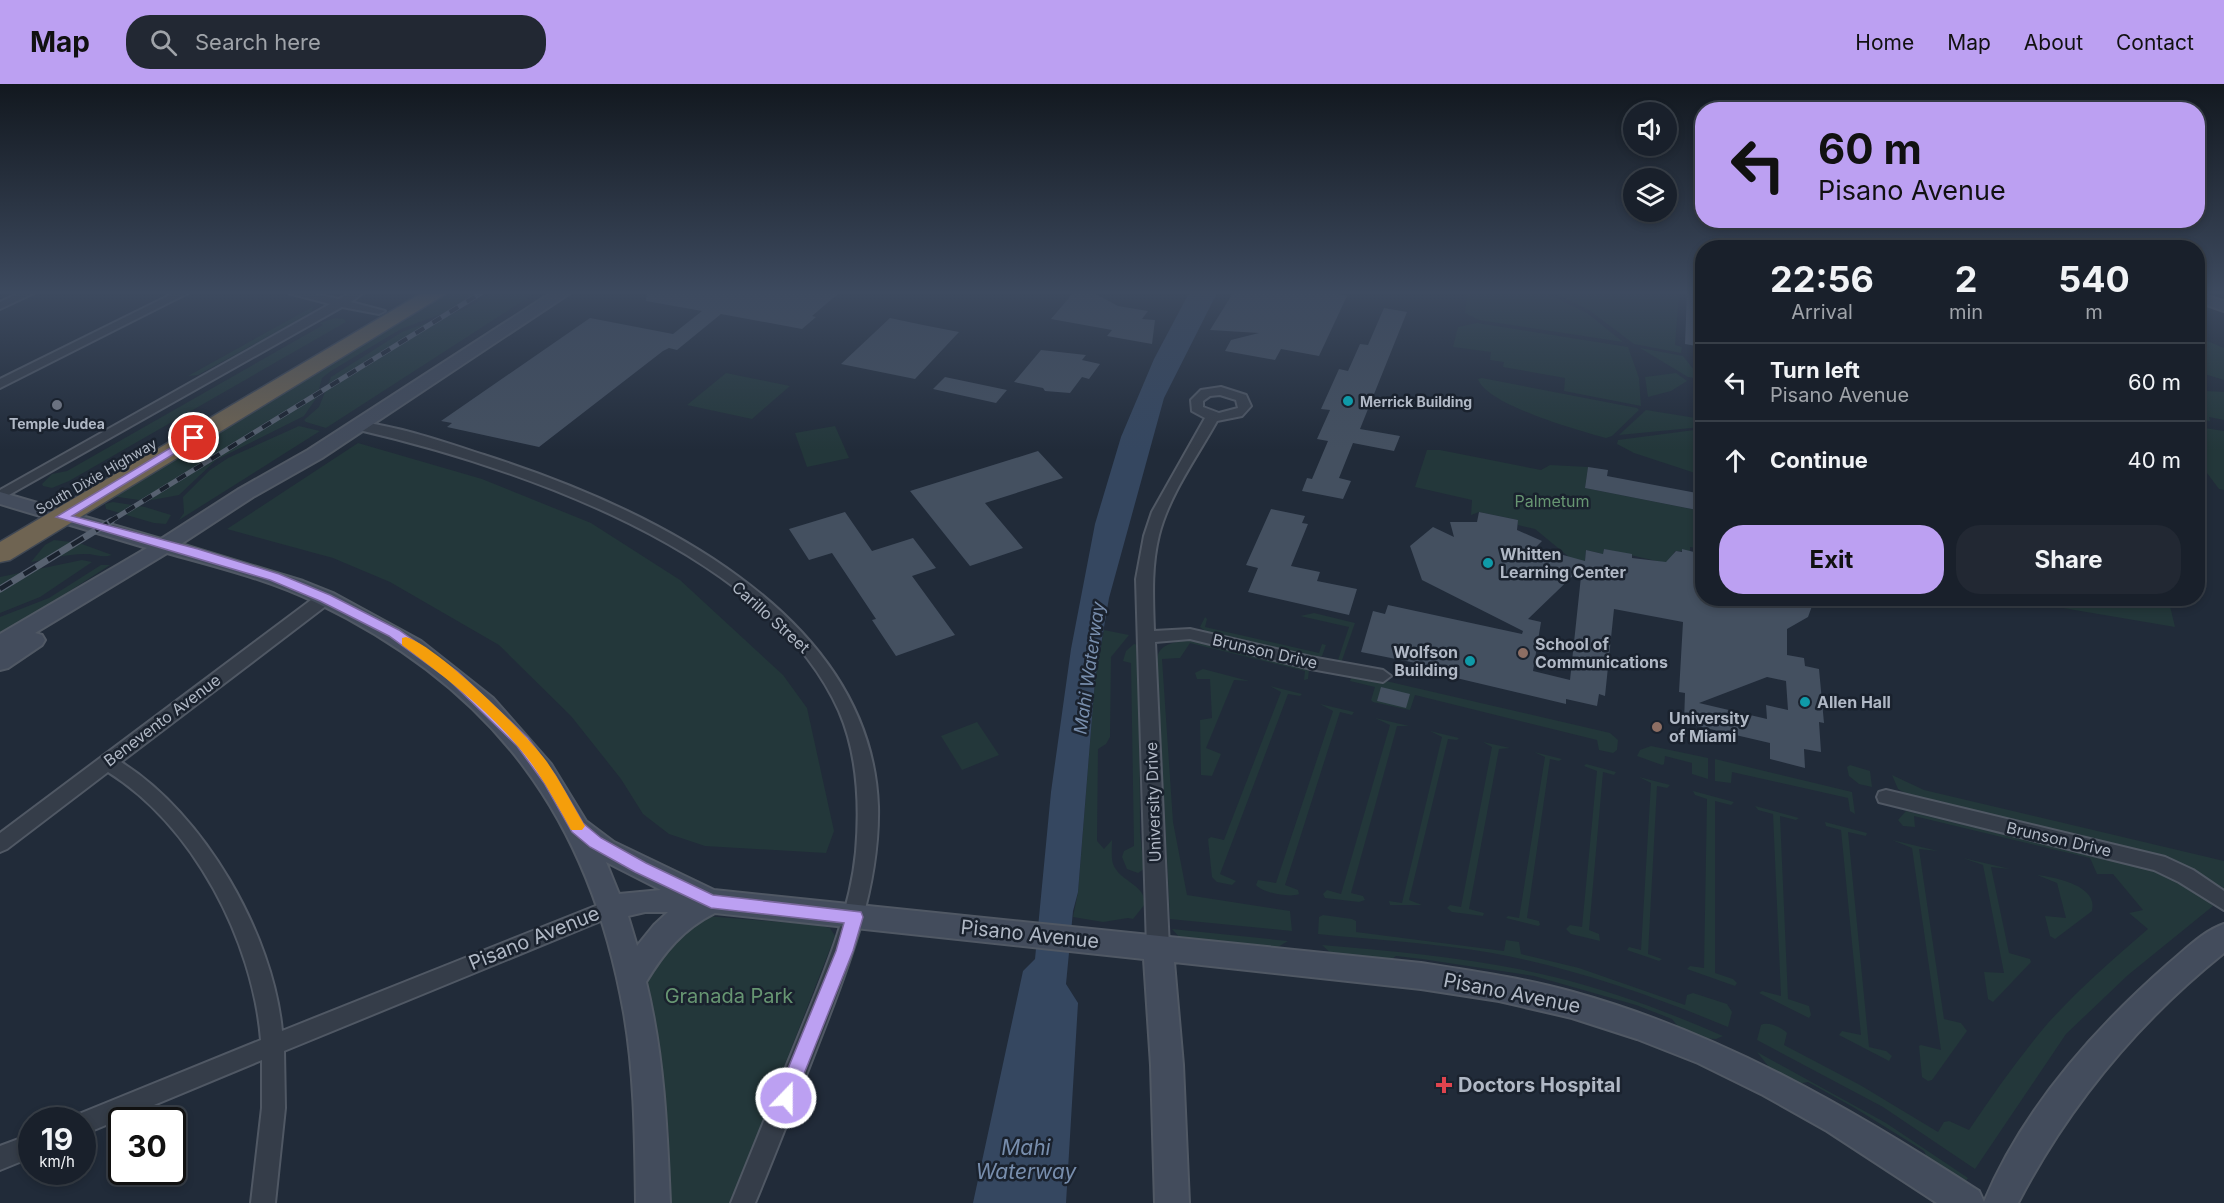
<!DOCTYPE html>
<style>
:root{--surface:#19202b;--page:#222833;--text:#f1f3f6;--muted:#9fa3a9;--line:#373e47;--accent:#bca0f2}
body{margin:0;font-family:Inter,sans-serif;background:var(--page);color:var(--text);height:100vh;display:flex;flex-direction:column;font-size:22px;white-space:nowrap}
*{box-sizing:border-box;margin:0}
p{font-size:20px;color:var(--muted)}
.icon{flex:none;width:33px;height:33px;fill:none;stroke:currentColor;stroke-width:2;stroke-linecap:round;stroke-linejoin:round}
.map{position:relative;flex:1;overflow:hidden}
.sheet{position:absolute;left:1695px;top:156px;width:510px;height:366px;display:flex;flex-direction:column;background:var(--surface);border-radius:24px;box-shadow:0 3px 9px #0003,0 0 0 2px var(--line)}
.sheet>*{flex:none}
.hud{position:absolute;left:1695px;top:18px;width:510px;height:126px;border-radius:24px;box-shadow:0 3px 9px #0003,0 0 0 2px var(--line);background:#bca0f2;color:#111;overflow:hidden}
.controls{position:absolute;left:1623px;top:18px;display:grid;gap:12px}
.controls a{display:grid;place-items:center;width:54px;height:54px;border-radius:50%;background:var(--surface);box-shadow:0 3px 9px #0003,0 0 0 2px var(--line);font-size:30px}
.speed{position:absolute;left:18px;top:1023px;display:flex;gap:12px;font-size:30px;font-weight:700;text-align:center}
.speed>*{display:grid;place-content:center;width:78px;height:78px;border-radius:50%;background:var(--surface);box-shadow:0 3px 9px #0003,0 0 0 2px var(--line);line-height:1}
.speed small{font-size:15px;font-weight:400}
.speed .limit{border:3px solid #111;border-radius:9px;background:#fff;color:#111}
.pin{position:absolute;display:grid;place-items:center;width:51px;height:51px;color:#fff;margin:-26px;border:3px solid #fff;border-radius:50%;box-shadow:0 2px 6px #0007}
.me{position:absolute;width:66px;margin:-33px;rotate:22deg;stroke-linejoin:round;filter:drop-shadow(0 0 4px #0008)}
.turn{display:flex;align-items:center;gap:21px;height:126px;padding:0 24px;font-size:27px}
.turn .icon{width:78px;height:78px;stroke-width:2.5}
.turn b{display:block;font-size:42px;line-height:51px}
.eta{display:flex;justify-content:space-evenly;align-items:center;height:102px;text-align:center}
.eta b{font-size:36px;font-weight:700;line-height:42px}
.primary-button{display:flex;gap:12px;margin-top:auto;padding:12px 24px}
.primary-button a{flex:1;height:69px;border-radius:24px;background:var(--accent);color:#111;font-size:24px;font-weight:700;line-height:69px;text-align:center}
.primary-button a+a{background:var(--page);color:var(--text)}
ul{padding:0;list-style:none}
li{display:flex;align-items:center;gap:18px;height:78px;padding:0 24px;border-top:2px solid var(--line)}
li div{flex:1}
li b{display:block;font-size:22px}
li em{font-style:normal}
header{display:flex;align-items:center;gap:36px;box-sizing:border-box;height:84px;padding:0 30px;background:var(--accent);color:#111}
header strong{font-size:28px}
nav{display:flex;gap:33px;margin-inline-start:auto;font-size:21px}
.search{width:420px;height:54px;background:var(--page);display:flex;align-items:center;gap:15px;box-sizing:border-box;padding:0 21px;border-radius:24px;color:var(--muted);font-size:22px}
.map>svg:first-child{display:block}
</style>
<header>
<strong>Map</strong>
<div class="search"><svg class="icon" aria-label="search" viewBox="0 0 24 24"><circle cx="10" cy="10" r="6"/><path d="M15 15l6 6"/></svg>Search here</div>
<nav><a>Home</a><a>Map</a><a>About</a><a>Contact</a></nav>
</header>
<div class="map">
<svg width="2224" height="1119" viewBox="0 0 2224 1119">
<rect width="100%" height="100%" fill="#212b39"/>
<g fill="#23373a">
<polygon points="448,209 485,209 468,220 401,245 331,287 322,294 317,313 304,332 216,376 179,411 146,417 111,412"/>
<polygon points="491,209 535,209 326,344 306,338 304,336 319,323 331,293 402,248 467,224"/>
<polygon points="1467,209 1546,209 1587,229 1623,258 1479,236 1465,229"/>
<polygon points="1554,209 1679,209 1675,261 1682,263 1681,269 1634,260 1589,226"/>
<polygon points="314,222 311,229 198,291 188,292"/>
<polygon points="335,234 344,235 346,238 69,397 52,404 43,402 42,400 52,390 67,387 323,241 320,239"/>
<polygon points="1477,239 1628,263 1639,294 1641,322 1564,307 1565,294 1503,283 1504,278 1490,276 1491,268 1453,263 1458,243"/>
<polygon points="2198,253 2224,264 2224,296 2198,288"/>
<polygon points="1640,264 1683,272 1698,291 1694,294 1688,293"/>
<polygon points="726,289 790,302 752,335 687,321"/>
<polygon points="1676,289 1687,297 1671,307 1648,313 1645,293"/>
<path d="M1482,294l155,30 2,2 -27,26 -6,2c-25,-7 -120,-33 -128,-59z"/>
<polygon points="2207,307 2224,308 2224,336 2209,333 2210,337 2198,335 2198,308"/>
<polygon points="1646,326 1702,335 1702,343 1619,351"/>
<polygon points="299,342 320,347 179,436 184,429 183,413 210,386 228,374"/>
<polygon points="835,342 849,374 807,383 795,349"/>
<polygon points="2198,343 2224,347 2224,406 2219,405 2198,377"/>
<polygon points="1702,345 1702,380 1698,390 1634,369 1617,360 1618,356"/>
<polygon points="358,359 482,395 591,439 680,496 783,591 807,624 834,747 826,769 705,762 669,750 643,730 621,695 571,632 499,561 390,498 333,474 227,445"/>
<polygon points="1427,366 1440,366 1541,386 1550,381 1588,383 1585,404 1702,427 1702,465 1690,463 1690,467 1675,467 1671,474 1674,481 1604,465 1603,470 1586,466 1585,477 1576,475 1575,478 1535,445 1518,441 1518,436 1479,428 1471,431 1472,416 1415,403"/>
<polygon points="113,418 145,423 171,431 166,440 154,439 106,425 105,420"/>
<path d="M54,456l25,3 33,12c-10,3 -14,0 -23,-1 -19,-1 -40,5 -58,8l14,-17z"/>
<polygon points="82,476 92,478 40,513 0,529 0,493"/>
<polygon points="101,481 110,481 0,552 0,533 49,514"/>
<polygon points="2010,515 2162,515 2170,522 2175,543"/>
<polygon points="1314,529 1355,539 1341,579 1338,576 1349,543 1300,532"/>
<polygon points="1205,533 1207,535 1205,543 1319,569 1322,560 1326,561 1322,572 1313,573 1205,547 1200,543"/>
<path d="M1104,546l25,5 -18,22 -1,80 -4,7 -8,5 -1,92 7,8 8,-9c0,7 -1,17 1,24 7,18 32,20 32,40l-12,15 -5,-1 -25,4 -30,-5 5,-25 17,-212z"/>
<path d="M1185,556h11l113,30 -1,9 -4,1 1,-9 -115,-28 -10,15 -18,1 11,163 14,73 103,16 2,20 -122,-12 -13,-259c1,-16 16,-17 28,-20z"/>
<polygon points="1134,560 1139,561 1140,749 1144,785 1138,789 1127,785 1122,773 1124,767 1134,762 1131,579 1123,577 1126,567"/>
<polygon points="1203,585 1249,597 1234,596 1206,664 1221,670 1212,692 1201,691 1200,636 1212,634 1210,595 1197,595 1195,589"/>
<polygon points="1360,591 1610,649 1618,656 1617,666 1613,669 1599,666 1597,656 1415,611 1410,626 1373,618 1371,616 1375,603 1350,597 1352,592"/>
<polygon points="1270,602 1302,610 1300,612 1288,610 1220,790 1236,797 1232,801 1217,798 1212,793 1208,755 1211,753 1224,756 1281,608"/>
<path d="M1320,620l34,8 -2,3 -12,-3 -55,173 13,5 1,4c-9,4 -36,-1 -43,-9l2,-5 18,3 57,-172z"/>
<polygon points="1375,634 1409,642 1397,642 1351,809 1363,812 1365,816 1359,818 1325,814 1323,810 1327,806 1341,810 1390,641"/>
<polygon points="977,638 999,671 962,686 941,652"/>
<polygon points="1430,647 1459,654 1457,656 1448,655 1409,816 1422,821 1390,821 1389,817 1402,819 1442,653"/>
<polygon points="1483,658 1510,664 1499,665 1469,825 1484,829 1483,832 1452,828 1447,824 1450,821 1461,823 1492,663"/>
<polygon points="1651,662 1708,674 1708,695 1692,690 1692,679 1665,672 1664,680 1662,681 1637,672 1640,666"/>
<polygon points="1534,668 1562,675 1559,677 1550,675 1527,834 1539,837 1540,841 1538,842 1506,834 1508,832 1519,834 1545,673"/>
<polygon points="1715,675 1852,708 1855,730 1850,727 1848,714 1732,688 1731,699 1715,697"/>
<polygon points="1586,680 1616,688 1614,691 1603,688 1589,846 1599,850 1600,857 1571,850 1566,845 1570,841 1582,843 1597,687 1584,682"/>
<polygon points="1850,681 1870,687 1872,703 1859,700 1849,692 1847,683"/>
<polygon points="1892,691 1924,706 2224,777 2224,807 2177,778 2149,769 1912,713 1898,705"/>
<polygon points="1639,693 1670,701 1667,704 1657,702 1648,870 1662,875 1659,877 1627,866 1629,863 1641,866 1651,699"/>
<polygon points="1693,707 1734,718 1731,721 1715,717 1715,889 1733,895 1737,899 1735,902 1687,885 1690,882 1704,884 1707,715 1695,711"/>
<polygon points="1755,722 1799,734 1796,736 1780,732 1788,915 1809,922 1811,931 1809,934 1759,909 1762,907 1781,912 1773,730 1758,726"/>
<path d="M1906,727l256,62 35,18 16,15 -85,69 -62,59 -91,135 -92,-62 -126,-67 4,-15c6,-4 21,2 26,8l-3,12 76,40 78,47 6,-10 5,-1 20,9c25,-37 50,-73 79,-107 31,-34 65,-64 100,-94l-19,-16 14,-3 -30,-36h-16l-7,-16 -176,-42 1,11 -12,-1 -5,-6z"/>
<polygon points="1825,738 1867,749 1866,752 1848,748 1869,963 1886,967 1892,972 1889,977 1839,951 1842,947 1861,951 1841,746 1826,742"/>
<polygon points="1892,756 1938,767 1919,765 1944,935 1961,939 1967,947 1932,996 1928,997 1922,993 1919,962 1921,961 1941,966 1912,764"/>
<polygon points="1963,774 2010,785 1991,783 2009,869 2030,875 2031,878 1993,918 1988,915 1984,888 2004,889 1983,781"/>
<path d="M2037,791c18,2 62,11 55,36l-37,28 -5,-3 -5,-20 21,2 -9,-35z"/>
<path d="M1323,831l29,4 4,2v11l148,19 2,-11 13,2 2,12 58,14 106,37 2,-10 6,-2 34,11 5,8 -4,15c-77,-32 -155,-59 -236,-74 -57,-10 -116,-13 -174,-19l1,-17z"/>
<polygon points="706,832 818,841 830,844 835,852 731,1119 669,1119 669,1053 664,1004 647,891 660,868"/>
<polygon points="1172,845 1288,857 1273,866 1181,855"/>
<path d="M1322,861c77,7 156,13 232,32 58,14 114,35 169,59l-7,3 -16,-1 -20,-9 -8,-10 -36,-14 -102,-29 -112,-17 -26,-3 -9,6 -53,-6z"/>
<polygon points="1757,968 1886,1039 1968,1094 1963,1102 1932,1083 1924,1067 1853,1023 1808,998 1797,1000 1773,988"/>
</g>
<polygon fill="#354760" points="1189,209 1217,209 1164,314 1109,514 1095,596 1078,808 1073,827 1066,900 1078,919 1066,1119 973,1119 1023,887 1035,875 1051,708 1071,565 1095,440 1121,353 1154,275"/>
<g fill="#445060" fill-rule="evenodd">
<polygon points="647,209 839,209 812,232 816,233 802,245 721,230 677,266 669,264 663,267 539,363 447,343 452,339 441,337 590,234 673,250 702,227 646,217"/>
<polygon points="1073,209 1094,209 1118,222 1148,227 1142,235 1155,236 1152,260 1107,252 1112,246 1051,235"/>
<polygon points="1233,209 1333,209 1347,212 1319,272 1281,265 1275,276 1225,267 1231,256 1259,249 1210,246"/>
<polygon points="1687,209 1702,209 1702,263 1685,260"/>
<polygon points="1384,224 1407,228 1360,345 1400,352 1394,367 1353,359 1339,394 1351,397 1343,415 1302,407 1307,394 1312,395 1328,357 1317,355 1330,326 1321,325 1339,285 1348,287 1360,260 1368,261"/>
<polygon points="890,234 923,241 959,248 915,295 841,280"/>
<polygon points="1041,266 1086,271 1082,276 1100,280 1089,295 1082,293 1070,309 1045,307 1043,304 1014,298"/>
<polygon points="945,293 1007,306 996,319 933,305"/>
<polygon points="1038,367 1063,394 985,419 1023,464 970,482 910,407"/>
<polygon points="1588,383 1608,386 1607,392 1702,410 1702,427 1585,404"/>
<polygon points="1271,425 1305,432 1302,439 1308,440 1291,482 1320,488 1317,497 1357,505 1349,531 1248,508 1258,484 1246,481"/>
<polygon points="845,428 872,467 913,454 936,484 912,492 955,551 896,572 872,536 876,535 832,469 809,476 789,445"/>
<path d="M1479,428l39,8 -1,10 25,11 -11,11 25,1 29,8 1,-11 17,4 1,-5 28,5v4l34,4 10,-11 6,1v-3l20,5v44h113l-7,19 -21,12v26l17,3 1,8 14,3 5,54 -5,-1 2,30 -17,-3 1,19 -35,-9v-16l-86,-20 1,-30 -6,-1 4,-70 -69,-13 -9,87 -6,-2 -2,12 -31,-7v5l-152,-36 2,-5 -55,-11 12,-41 12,3 3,-9 134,29 1,-3 -101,-51 -12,-34 23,-19 21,10 -4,-15h27zM1582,483l-12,113 -37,-9 8,-49 -13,-3zM1767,593l19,4 2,29 -22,-5 1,14 -68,-16z"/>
<polygon points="1381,603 1410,610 1406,624 1377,617"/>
</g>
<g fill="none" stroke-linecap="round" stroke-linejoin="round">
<defs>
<g id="street">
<polygon points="19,209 34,209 0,225 0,218"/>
<polygon points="174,209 188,209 0,304 0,295"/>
<polygon points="288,209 310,209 339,215 349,209 363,209 351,218 385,227 379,230 342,223 0,416 0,406 330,220"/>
<path d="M1221,303l25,8 5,11 -9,10 -25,5c-20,36 -48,74 -58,114 -8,32 -6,64 -5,96l36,-2 121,28 72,13 8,6 -8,6 -72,-13 -121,-30 -35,3 14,306 -4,6 -7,3 -7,-3 -4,-6 -11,-369 8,-43 8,-24 53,-94 -13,-7 -1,-11 10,-10zM1220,311l16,5 2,8 -19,5 -16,-6v-6l7,-5z"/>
<path d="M360,338c42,5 84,20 124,33 160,51 387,156 394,351 2,82 -30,162 -59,236 -21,54 -42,108 -64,161h-24c23,-58 47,-115 70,-173 23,-57 49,-117 55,-178 4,-47 2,-97 -17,-141 -72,-161 -325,-245 -484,-282l-2,-3z"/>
<path d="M325,509l8,5 -2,4 -210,160c83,52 152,172 161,269l331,-132 7,2 3,6 -3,6 -336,138 1,57 -10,95h-24l11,-95v-48l-180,75v-15h-10l2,-4 187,-76c-8,-99 -67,-214 -153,-268l-101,77 -7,3v-19l319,-239z"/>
<polygon points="1886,706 2165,773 2193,786 2224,807 2224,826 2179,798 2154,786 1879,718 1877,713 1879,708"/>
<polygon points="32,1050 32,1073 0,1086 0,1062"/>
</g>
<g id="secondary">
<path d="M551,209h19l-248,165 -69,39 -72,47 122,37 30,12 88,48 72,57 58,66 35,57 28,21 100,48 707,73c51,8 102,15 152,29 148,41 278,116 406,199l5,11c38,-92 110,-173 184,-238 17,-14 35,-33 56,-40v29c-86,69 -155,152 -206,250h-81l-110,-72 -64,-36 -65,-32 -61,-24 -65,-21 -73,-17 -78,-12 -247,-27 9,103 6,138h-34l-4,-138 -7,-106 -429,-46c-32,16 -51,39 -69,69 18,73 21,147 24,221h-34c-1,-63 -1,-127 -12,-190 -34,-194 -129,-324 -307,-410 -47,-23 -99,-36 -150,-50l-132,80 7,2 3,5 -3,5 -34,23 -8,2v-36l147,-86 -147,-44v-12l161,47 78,-50 69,-39zM606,778l55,28 -42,4zM645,828h23l-14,13 -17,21 -9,-30z"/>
<polygon points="2198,209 2224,217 2224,227 2198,218"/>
</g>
<polygon id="highway" points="422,209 447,209 10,476 0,478 0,458"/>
</defs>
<use href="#street" stroke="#505864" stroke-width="4"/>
<use href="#secondary" stroke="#505864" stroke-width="4"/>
<use href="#highway" stroke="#404854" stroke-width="3"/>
<use href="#street" fill="#353d49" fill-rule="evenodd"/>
<use href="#secondary" fill="#434c5c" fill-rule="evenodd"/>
<use href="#highway" fill="#6f6452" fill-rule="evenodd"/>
<defs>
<polyline id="rail-far1" points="109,438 481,209"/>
<polyline id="rail" points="0,505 111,437"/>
</defs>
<use href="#rail-far1" stroke="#576170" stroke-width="5"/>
<use href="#rail" stroke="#576170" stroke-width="7"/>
<use href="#rail-far1" stroke="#1a222e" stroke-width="4" stroke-dasharray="10" stroke-linecap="butt"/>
<use href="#rail" stroke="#1a222e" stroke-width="4.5" stroke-dasharray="14" stroke-linecap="butt"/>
</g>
<linearGradient id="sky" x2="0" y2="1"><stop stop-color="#12181f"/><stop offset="0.57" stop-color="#3d4a5f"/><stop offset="1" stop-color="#3d4a5f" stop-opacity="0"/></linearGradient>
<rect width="2224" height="366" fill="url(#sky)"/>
<polygon fill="#bca0f2" stroke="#7a689d" stroke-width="1.5" points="190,352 200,354 72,432 198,465 279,490 330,511 399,546 458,588 528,654 555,691 583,739 601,754 646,779 713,811 861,828 863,833 853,867 792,1020 786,1023 779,1020 776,1014 836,867 844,839 711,824 635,788 590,763 572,748 544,699 517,662 448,595 389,552 320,517 270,496 56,433"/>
<path fill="#f59e0b" d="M406,553c30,8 122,98 141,125 13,19 24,40 35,59l3,5 -3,4h-11c-11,-20 -22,-41 -35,-60 -31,-47 -89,-92 -134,-125v-7z"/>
<g fill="#0f9aa8" stroke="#1a222e" stroke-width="2">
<circle cx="1348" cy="317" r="6"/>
<circle cx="1488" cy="479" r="6"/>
<circle cx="1470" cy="577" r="6"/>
<circle cx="1805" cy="618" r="6"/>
</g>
<circle fill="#6b7280" stroke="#1a222e" stroke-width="2" cx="57" cy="321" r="6"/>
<g fill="#8d6e63" stroke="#1a222e" stroke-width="2">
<circle cx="1523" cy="569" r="6"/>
<circle cx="1657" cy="643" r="6"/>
</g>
<path fill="#e0444e" stroke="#1a222e" stroke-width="2" d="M1441 992h6v6h6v6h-6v6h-6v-6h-6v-6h6z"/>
<g text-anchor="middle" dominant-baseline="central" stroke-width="5" stroke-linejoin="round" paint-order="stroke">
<g font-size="14" font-weight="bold" fill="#b0b8c5" stroke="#1a222e" text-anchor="start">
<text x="1360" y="317">Merrick Building</text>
<text x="57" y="339" text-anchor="middle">Temple Judea</text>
</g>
<g font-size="14" fill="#b0b8c5" stroke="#1a222e">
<text transform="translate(96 392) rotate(-30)">South Dixie Highway</text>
</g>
<g font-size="16" fill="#679672" stroke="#1a222e">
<text x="1552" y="417">Palmetum</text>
</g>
<g font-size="16" font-weight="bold" fill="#b0b8c5" stroke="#1a222e" text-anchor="start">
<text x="1500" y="470">Whitten<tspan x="1500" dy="18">Learning Center</tspan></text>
<text x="1535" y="560">School of<tspan x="1535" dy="18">Communications</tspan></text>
<text x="1458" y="568" text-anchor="end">Wolfson<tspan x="1458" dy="18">Building</tspan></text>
<text x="1817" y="618">Allen Hall</text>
<text x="1669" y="634">University<tspan x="1669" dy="18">of Miami</tspan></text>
</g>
<g font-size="16" fill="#b0b8c5" stroke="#1a222e">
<text transform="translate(771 533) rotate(42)">Carillo Street</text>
<text transform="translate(1265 567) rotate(13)">Brunson Drive</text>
<text transform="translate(162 636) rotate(-37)">Benevento Avenue</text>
<text transform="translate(1153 718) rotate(-92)">University Drive</text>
<text transform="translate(2059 755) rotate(13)">Brunson Drive</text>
</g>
<g font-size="18" font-style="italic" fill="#788ead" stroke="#1a222e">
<text transform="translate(1089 584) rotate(-82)">Mahi Waterway</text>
</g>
<g font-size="20" fill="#b0b8c5" stroke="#1a222e">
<text transform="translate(1030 850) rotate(6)">Pisano Avenue</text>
<text transform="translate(534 854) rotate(-22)">Pisano Avenue</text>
<text transform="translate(1512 909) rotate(11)">Pisano Avenue</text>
</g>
<g font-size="20" fill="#679672" stroke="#1a222e">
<text x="729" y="912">Granada Park</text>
</g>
<g font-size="20" font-weight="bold" fill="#b0b8c5" stroke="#1a222e" text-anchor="start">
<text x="1458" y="1001">Doctors Hospital</text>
</g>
<g font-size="21" font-style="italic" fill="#788ead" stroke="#1a222e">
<text x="1026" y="1063">Mahi<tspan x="1026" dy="24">Waterway</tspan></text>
</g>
</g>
</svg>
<div class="controls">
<a><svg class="icon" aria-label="sound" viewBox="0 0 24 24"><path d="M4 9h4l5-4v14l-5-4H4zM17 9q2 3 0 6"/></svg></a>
<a><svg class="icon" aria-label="layers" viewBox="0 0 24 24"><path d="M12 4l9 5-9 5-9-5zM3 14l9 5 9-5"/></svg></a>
</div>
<div class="speed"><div>19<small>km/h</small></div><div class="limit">30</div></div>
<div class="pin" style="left:194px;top:354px;background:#d93025"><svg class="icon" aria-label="arrive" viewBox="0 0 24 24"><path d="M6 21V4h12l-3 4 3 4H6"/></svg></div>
<svg class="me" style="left:786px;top:1014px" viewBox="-20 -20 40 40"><circle r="17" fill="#bca0f2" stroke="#fff" stroke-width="3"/><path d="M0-11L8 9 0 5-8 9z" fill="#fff"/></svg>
<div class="hud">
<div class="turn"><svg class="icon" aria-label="left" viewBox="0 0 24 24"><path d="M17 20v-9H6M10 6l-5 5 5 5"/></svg><div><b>60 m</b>Pisano Avenue</div></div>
</div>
<section class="sheet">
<div class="eta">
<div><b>22:56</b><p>Arrival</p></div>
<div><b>2</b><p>min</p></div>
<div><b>540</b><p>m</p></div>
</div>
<ul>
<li><svg class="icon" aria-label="left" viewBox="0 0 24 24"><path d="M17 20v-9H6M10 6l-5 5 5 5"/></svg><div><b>Turn left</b><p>Pisano Avenue</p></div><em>60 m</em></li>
<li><svg class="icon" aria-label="ahead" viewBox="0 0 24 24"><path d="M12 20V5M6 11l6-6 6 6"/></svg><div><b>Continue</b></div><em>40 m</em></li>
</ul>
<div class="primary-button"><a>Exit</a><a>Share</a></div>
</section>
</div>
